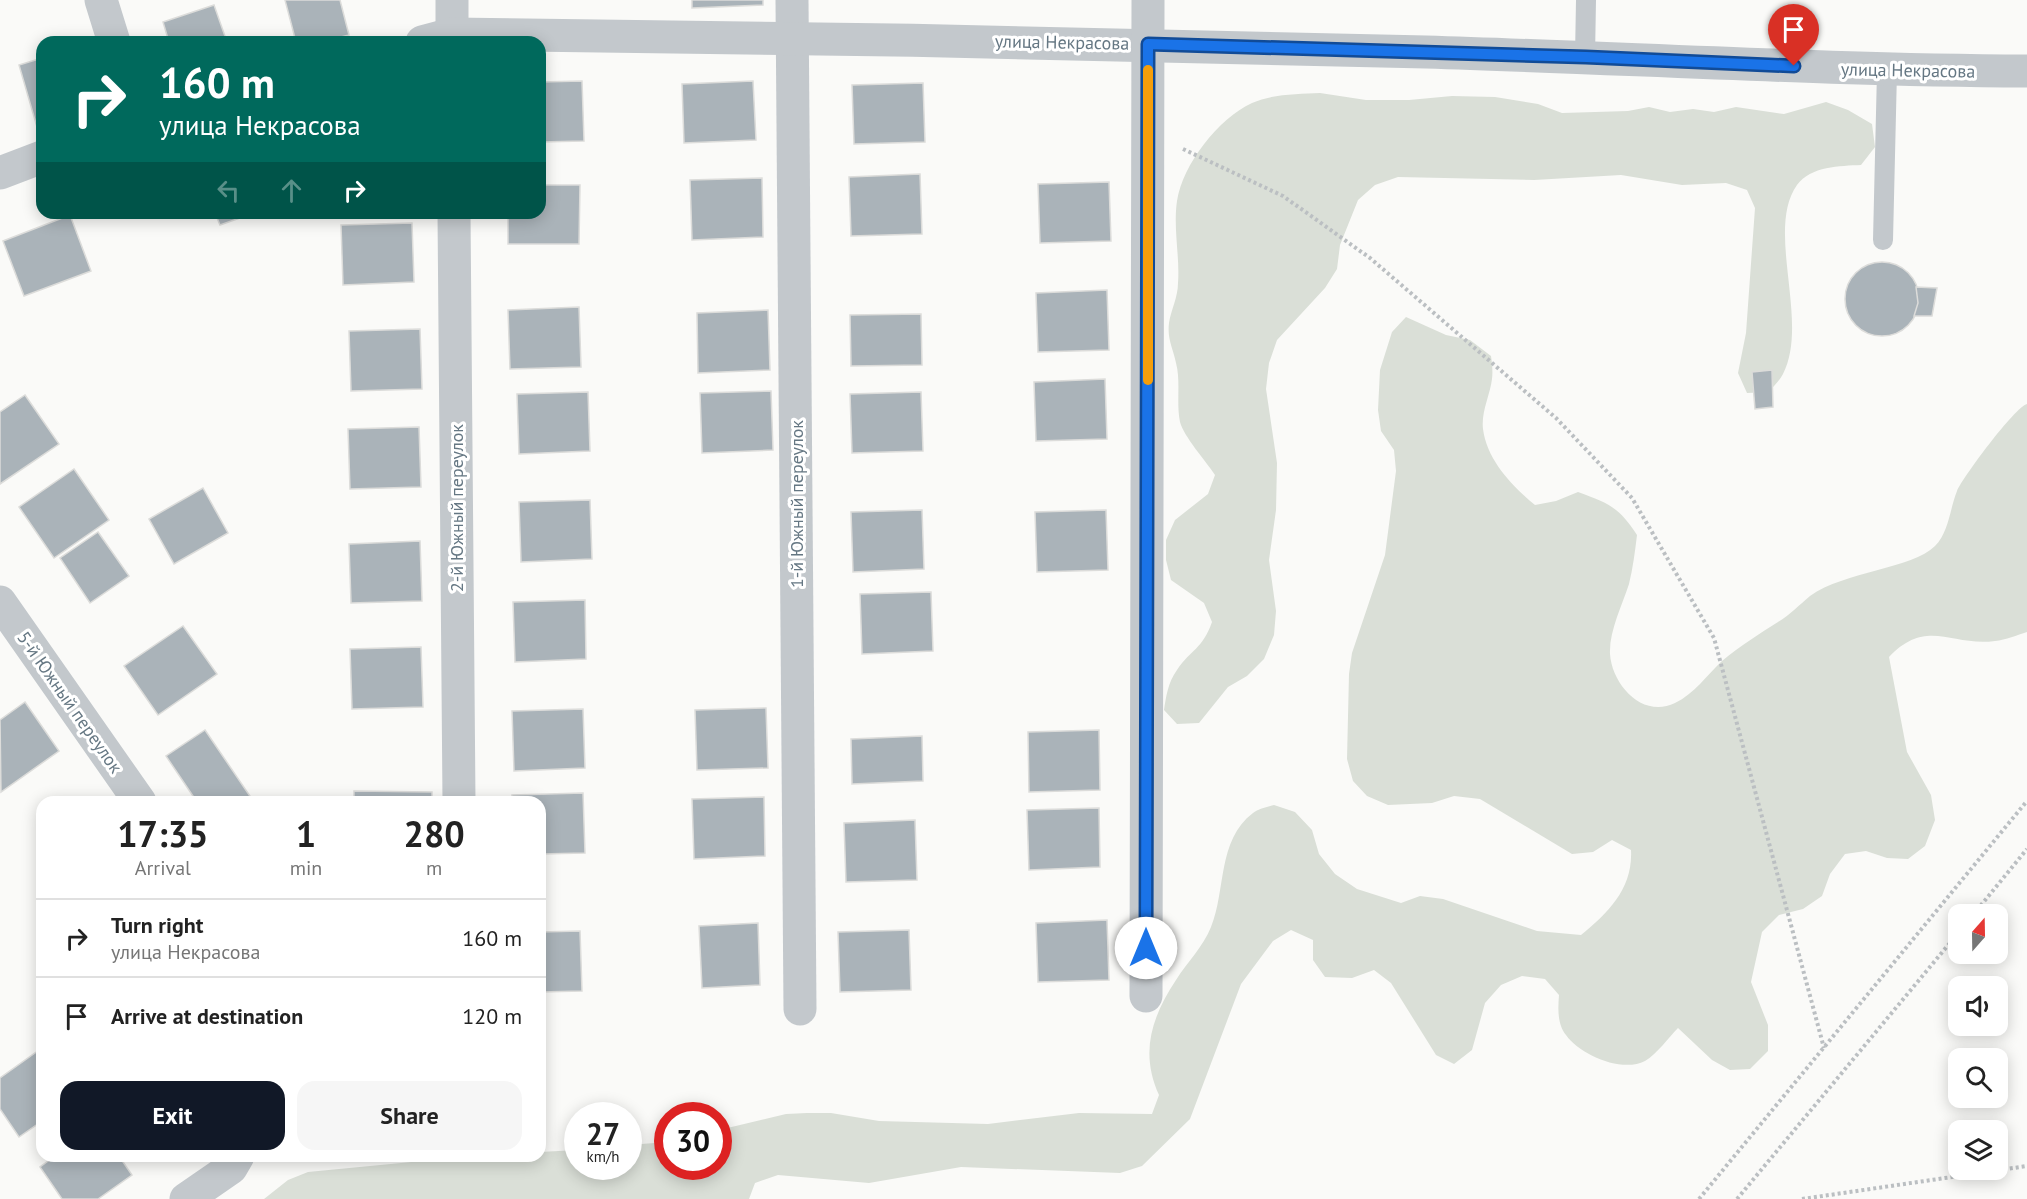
<!DOCTYPE html>
<meta charset="utf-8">
<style>
:root{--surface:#fff;--page:#f6f6f6;--text:#222;--muted:#767676;--line:#e0e0e0;--accent:#111827}
body{margin:0;font-family:"PT Sans",sans-serif;background:var(--page);color:var(--text);height:100vh;display:flex;flex-direction:column;font-size:22px;white-space:nowrap}
*{box-sizing:border-box;margin:0}
p{font-size:20px;color:var(--muted)}
.icon{flex:none;width:33px;height:33px;fill:none;stroke:currentColor;stroke-width:2;stroke-linecap:round;stroke-linejoin:round}
.map{position:relative;flex:1;overflow:hidden}
.details{position:absolute;left:36px;top:796px;width:510px;height:366px;display:flex;flex-direction:column;background:var(--surface);border-radius:18px;box-shadow:0 3px 15px #0003}
.details>*{flex:none}
.banner{position:absolute;left:36px;top:36px;width:510px;height:183px;border-radius:18px;box-shadow:0 3px 15px #0003;background:#00695c;color:#fff;overflow:hidden}
.needle{width:39px;rotate:20deg}
.controls{position:absolute;left:1948px;top:904px;display:grid;gap:12px}
.controls a{display:grid;place-items:center;width:60px;height:60px;border-radius:12px;background:var(--surface);box-shadow:0 3px 15px #0003;font-size:30px}
.speed{position:absolute;left:564px;top:1102px;display:flex;gap:12px;font-size:30px;font-weight:700;text-align:center}
.speed>*{display:grid;place-content:center;width:78px;height:78px;border-radius:50%;background:var(--surface);box-shadow:0 3px 15px #0003;line-height:1}
.speed small{font-size:15px;font-weight:400}
.speed .limit{border:9px solid #d22;background:#fff;color:#111}
.pin{position:absolute;display:grid;place-items:center;width:51px;height:51px;color:#fff;margin:-62px -26px;border-radius:50% 50% 50% 0;rotate:-45deg;box-shadow:0 0 6px #0007}
.pin .icon{rotate:45deg}
.me{position:absolute;width:66px;margin:-33px;rotate:0deg;stroke-linejoin:round;filter:drop-shadow(0 0 4px #0008)}
.turn{display:flex;align-items:center;gap:21px;height:126px;padding:0 24px;font-size:27px}
.turn .icon{width:78px;height:78px;stroke-width:2.5}
.turn b{display:block;font-size:42px;line-height:51px}
.lanes{display:flex;align-items:center;height:57px;padding:0 24px;background:#0003;justify-content:center;gap:30px;direction:ltr}
.lanes .off{opacity:.35}
.eta{display:flex;justify-content:space-evenly;align-items:center;height:102px;text-align:center}
.eta b{font-size:36px;font-weight:700;line-height:42px}
.cta{display:flex;gap:12px;margin-top:auto;padding:12px 24px}
.cta a{flex:1;height:69px;border-radius:18px;background:var(--accent);color:#fff;font-size:24px;font-weight:700;line-height:69px;text-align:center}
.cta a+a{background:var(--page);color:var(--text)}
ul{padding:0;list-style:none}
li{display:flex;align-items:center;gap:18px;height:78px;padding:0 24px;border-top:2px solid var(--line)}
li div{flex:1}
li b{display:block;font-size:22px}
li em{font-style:normal}
.map>svg:first-child{display:block}
</style>
<div class="map">
<svg width="2027" height="1199" viewBox="0 0 2027 1199">
<rect width="100%" height="100%" fill="#fafaf8"/>
<g fill="#dadfd7">
<path d="M1320,93l46,7h43l43,-4 43,1 43,7 24,9 66,-2 21,-4 21,5 23,-3 21,3 22,-5 48,7 42,-12 22,8 24,14 3,23 -14,18c-21,1 -50,1 -64,20 -32,45 13,136 -14,189 -3,6 -9,12 -14,18l-22,1 -9,-20 8,-40 9,-125 -8,-18 -21,-7 -44,2 -61,-10 -87,5 -136,-3 -23,8 -17,15 -18,45 -3,24 -12,19 -48,52 -8,23 -3,26 11,74 -1,47 -7,50 7,51 -2,24 -10,24 -17,17 -19,11 -29,36 -22,1 -13,-14c2,-13 4,-28 13,-40 14,-21 25,-20 35,-48l-8,-19 -33,-23 -5,-20v-20l9,-20 33,-26 7,-19c-9,-14 -31,-38 -35,-53 -4,-20 1,-40 -4,-59 -3,-15 -9,-24 -7,-40 2,-13 9,-26 9,-40 2,-26 -5,-55 -1,-82 6,-37 41,-82 75,-98 20,-9 46,-9 68,-10z"/>
<path d="M1406,317l40,18 24,5 21,16c1,7 2,15 1,23 -2,16 -11,33 -9,50 4,31 29,57 52,76l21,-4 22,-9c30,11 41,15 59,43 -2,16 -4,33 -8,49 -7,22 -20,47 -19,70 2,31 33,65 65,49 19,-9 32,-28 47,-42 18,-15 37,-27 56,-39 12,-7 21,-17 32,-26 35,-25 102,-27 125,-50 14,-14 15,-38 22,-55 6,-14 58,-84 70,-87v228c-10,3 -21,8 -32,9 -43,6 -68,-24 -106,16l18,95 24,43 4,25 -10,26 -17,13 -21,-1 -21,-7 -21,3 -15,20 -8,22 -19,13 -24,6 -17,17 -11,50 17,43v26l-18,18 -20,1 -18,-10 -34,-32c-10,10 -21,26 -33,33 -23,12 -65,-6 -79,-26 -9,-11 -8,-27 -7,-40l-14,-16 -23,-3 -21,9 -16,18 -13,47 -18,14 -18,-9 -45,-72 -17,-13 -22,8 -27,-1 -12,-17v-20l-22,-10 -18,11 -32,43 -51,135 -48,47 -22,7 -159,-6 -92,16 -91,-8 -23,8 -6,16h-485l24,-19 20,-8 155,-15 77,-1v-4l37,-2 1,17h50l1,-22 38,-3 1,25h50l1,-37 67,-16 21,-1h24l48,8 109,3 91,-11 73,1 7,-19c-19,-42 -8,-77 17,-115 12,-19 27,-33 35,-53 15,-36 6,-87 42,-114 5,-4 14,-6 21,-8l21,7 17,18 7,24 16,20 22,15 44,14 19,-7 23,3 94,32 44,4c28,-23 52,-47 50,-85l-19,-10 -19,12 -21,2 -92,-55 -26,-3 -22,7 -44,2 -21,-9 -14,-15 -6,-22 2,-85 3,-21 33,-98 11,-84 -2,-21 -13,-19 -3,-21 2,-40 12,-38z"/>
</g>
<g fill="#aab3b9" stroke="#dcdcda" stroke-width="1.5">
<polygon points="285,0 340,0 349,35 321,42 296,42"/>
<polygon points="692,0 763,0 763,5 692,8"/>
<polygon points="214,5 227,42 169,42 163,22"/>
<polygon points="42,58 42,125 37,127 19,65"/>
<polygon points="582,81 584,141 540,142 540,82"/>
<polygon points="753,81 756,140 684,143 682,84"/>
<polygon points="923,83 925,142 854,144 852,85"/>
<polygon points="920,174 922,234 851,236 849,177"/>
<polygon points="762,178 763,237 692,240 690,180"/>
<polygon points="1109,182 1111,241 1040,243 1038,184"/>
<polygon points="540,185 580,185 579,244 508,244 508,213 540,213"/>
<polygon points="215,213 254,213 220,225"/>
<polygon points="70,215 91,271 24,296 3,241"/>
<polygon points="412,223 414,282 343,285 341,225"/>
<circle cx="1882" cy="299" r="37"/>
<polygon points="1916,287 1937,288 1932,316 1914,316 1918,303"/>
<polygon points="1107,290 1109,350 1038,352 1036,293"/>
<polygon points="579,307 581,367 510,369 508,310"/>
<polygon points="768,310 770,370 698,373 697,313"/>
<polygon points="921,314 922,365 851,366 850,315"/>
<polygon points="420,329 422,389 351,391 349,331"/>
<polygon points="1772,370 1773,407 1755,409 1752,372"/>
<polygon points="1105,379 1107,439 1036,441 1034,382"/>
<polygon points="771,391 773,450 702,453 700,393"/>
<polygon points="588,392 590,451 519,454 517,394"/>
<polygon points="921,392 923,451 852,453 850,394"/>
<polygon points="25,395 59,444 0,484 0,412"/>
<polygon points="419,427 421,487 350,489 348,429"/>
<polygon points="74,469 109,520 54,558 19,507"/>
<polygon points="203,488 228,533 174,564 149,519"/>
<polygon points="590,500 592,559 521,562 519,502"/>
<polygon points="922,510 924,569 853,572 851,512"/>
<polygon points="1106,510 1108,570 1037,572 1035,512"/>
<polygon points="98,532 129,576 90,603 60,558"/>
<polygon points="420,541 422,601 351,603 349,544"/>
<polygon points="931,592 933,651 862,654 860,594"/>
<polygon points="585,600 586,659 515,662 513,602"/>
<polygon points="183,626 217,674 158,715 124,666"/>
<polygon points="421,647 423,707 352,709 350,649"/>
<polygon points="25,702 59,751 1,792 0,720"/>
<polygon points="766,708 768,768 697,770 695,710"/>
<polygon points="583,709 585,768 514,771 512,711"/>
<polygon points="205,730 254,802 197,802 166,756"/>
<polygon points="1099,730 1100,790 1029,792 1028,732"/>
<polygon points="922,736 923,781 852,784 851,739"/>
<polygon points="354,791 432,792 432,802 354,802"/>
<polygon points="583,793 585,853 540,854 540,802 512,802 512,795"/>
<polygon points="764,797 765,856 694,859 692,799"/>
<polygon points="1099,808 1100,867 1029,870 1027,810"/>
<polygon points="915,820 917,880 846,882 844,823"/>
<polygon points="1107,920 1109,980 1038,982 1036,923"/>
<polygon points="758,923 760,985 702,988 699,926"/>
<polygon points="909,930 911,990 840,992 838,932"/>
<polygon points="580,931 582,991 540,992 540,932"/>
<polygon points="42,1048 42,1121 19,1137 0,1109 0,1078"/>
<polygon points="55,1156 119,1156 132,1175 98,1199 62,1199 40,1167"/>
</g>
<g fill="none" stroke-linecap="round" stroke-linejoin="round">
<g stroke="#bbbfc2" stroke-width="4" stroke-dasharray="3 3" stroke-linecap="butt">
<polyline points="1183,149 1283,196 1370,258 1556,418 1632,498 1714,638 1824,1048"/>
<polyline points="1973,915 2027,849"/>
<polyline points="1699,1199 2027,801"/>
<polyline points="1737,1199 1959,932"/>
<polyline points="1802,1199 2027,1166"/>
</g>
<g stroke="#c3c8cc" stroke-width="20">
<polyline points="1585,57 1586,0"/>
<polyline points="1883,240 1887,71"/>
</g>
<g stroke="#c3c8cc" stroke-width="33">
<polyline points="101,0 114,42"/>
<polyline points="452,0 452,42"/>
<polyline points="792,0 800,1009"/>
<path d="M422,42l30,-8c325,3 649,9 974,18 200,6 400,18 601,19"/>
<polyline points="0,173 42,157"/>
<polyline points="454,213 459,802"/>
<polyline points="0,602 140,802"/>
<polyline points="1146,996 1148,0"/>
<polyline points="186,1199 231,1168 238,1156"/>
</g>
</g>
<g fill="none" stroke-linecap="round" stroke-linejoin="round">
<defs>
<polyline id="route" points="1146,948 1148,44 1586,57 1794,66"/>
</defs>
<use href="#route" stroke="#114b97" stroke-width="15"/>
<use href="#route" stroke="#1a73e8" stroke-width="10"/>
<polyline stroke="#f59e0b" stroke-width="10" points="1148,380 1148,70"/>
</g>
<g text-anchor="middle" dominant-baseline="central" stroke-width="6" stroke-linejoin="round" paint-order="stroke">
<g font-size="18" fill="#657783" stroke="#fff">
<text transform="translate(1062 42) rotate(1)">улица Некрасова</text>
<text transform="translate(1908 70) rotate(1)">улица Некрасова</text>
<text transform="translate(796 504) rotate(-90)">1-й Южный переулок</text>
<text transform="translate(456 508) rotate(-90)">2-й Южный переулок</text>
<text transform="translate(70 702) rotate(55)">5-й Южный переулок</text>
</g>
</g>
</svg>
<div class="controls">
<a><svg class="needle" viewBox="-14 -14 28 28"><path d="M0-13l5 13h-10z" fill="#e53935"/><path d="M0 13l5-13h-10z" fill="#767676"/></svg></a>
<a><svg class="icon" aria-label="sound" viewBox="0 0 24 24"><path d="M4 9h4l5-4v14l-5-4H4zM17 9q2 3 0 6"/></svg></a>
<a><svg class="icon" aria-label="search" viewBox="0 0 24 24"><circle cx="10" cy="10" r="6"/><path d="M15 15l6 6"/></svg></a>
<a><svg class="icon" aria-label="layers" viewBox="0 0 24 24"><path d="M12 4l9 5-9 5-9-5zM3 14l9 5 9-5"/></svg></a>
</div>
<div class="speed"><div>27<small>km/h</small></div><div class="limit">30</div></div>
<div class="pin" style="left:1794px;top:66px;background:#d93025"><svg class="icon" aria-label="arrive" viewBox="0 0 24 24"><path d="M6 21V4h12l-3 4 3 4H6"/></svg></div>
<svg class="me" style="left:1146px;top:948px" viewBox="-20 -20 40 40"><circle r="19" fill="#fff"/><path d="M0-13L10 11 0 6-10 11z" fill="#1a73e8"/></svg>
<div class="banner">
<div class="turn"><svg class="icon" aria-label="right" viewBox="0 0 24 24"><path d="M7 20v-9h11M14 6l5 5-5 5"/></svg><div><b>160 m</b>улица Некрасова</div></div>
<div class="lanes"><svg class="icon off" aria-label="left" viewBox="0 0 24 24"><path d="M17 20v-9H6M10 6l-5 5 5 5"/></svg><svg class="icon off" aria-label="ahead" viewBox="0 0 24 24"><path d="M12 20V5M6 11l6-6 6 6"/></svg><svg class="icon" aria-label="right" viewBox="0 0 24 24"><path d="M7 20v-9h11M14 6l5 5-5 5"/></svg></div>
</div>
<section class="details">
<div class="eta">
<div><b>17:35</b><p>Arrival</p></div>
<div><b>1</b><p>min</p></div>
<div><b>280</b><p>m</p></div>
</div>
<ul>
<li><svg class="icon" aria-label="right" viewBox="0 0 24 24"><path d="M7 20v-9h11M14 6l5 5-5 5"/></svg><div><b>Turn right</b><p>улица Некрасова</p></div><em>160 m</em></li>
<li><svg class="icon" aria-label="arrive" viewBox="0 0 24 24"><path d="M6 21V4h12l-3 4 3 4H6"/></svg><div><b>Arrive at destination</b></div><em>120 m</em></li>
</ul>
<div class="cta"><a>Exit</a><a>Share</a></div>
</section>
</div>
